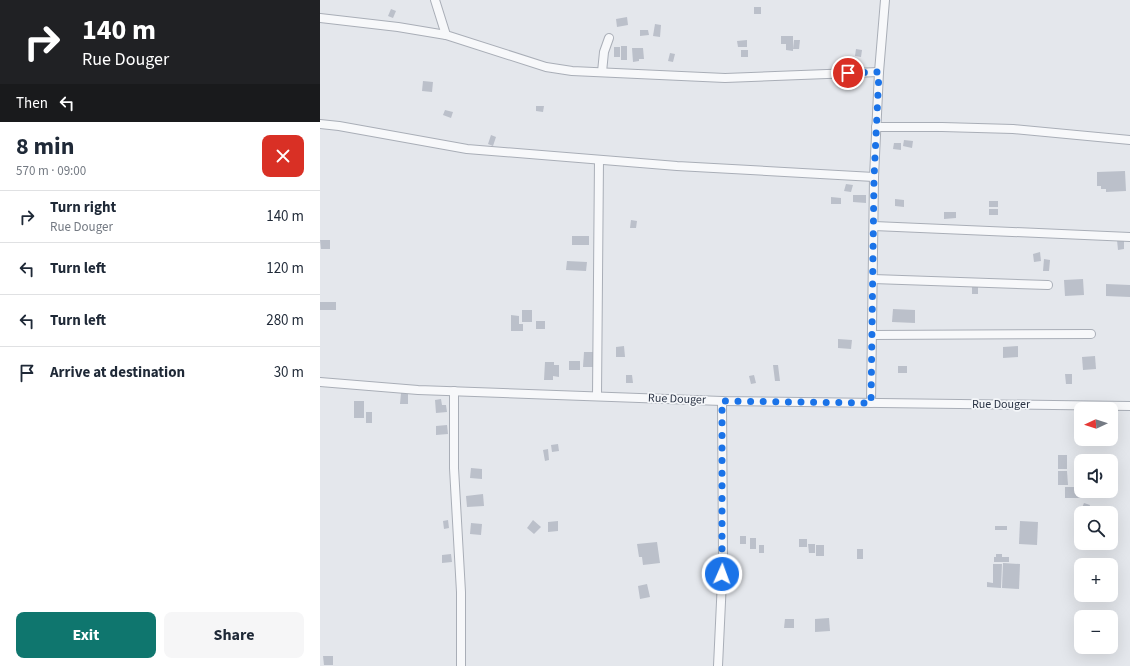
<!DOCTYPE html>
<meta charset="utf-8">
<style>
:root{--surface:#fff;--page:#f6f6f7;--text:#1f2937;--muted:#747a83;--line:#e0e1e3;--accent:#0f766e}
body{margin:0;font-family:"Source Sans 3",sans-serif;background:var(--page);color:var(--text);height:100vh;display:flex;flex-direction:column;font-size:15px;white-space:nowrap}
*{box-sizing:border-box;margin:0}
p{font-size:13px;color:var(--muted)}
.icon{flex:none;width:22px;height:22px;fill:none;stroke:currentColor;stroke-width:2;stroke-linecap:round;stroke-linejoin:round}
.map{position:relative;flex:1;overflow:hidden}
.side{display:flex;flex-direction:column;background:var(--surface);width:320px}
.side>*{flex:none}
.banner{background:#202124;color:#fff;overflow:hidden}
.needle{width:26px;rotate:266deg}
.buttons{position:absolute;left:754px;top:402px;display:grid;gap:8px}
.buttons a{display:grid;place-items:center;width:44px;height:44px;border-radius:8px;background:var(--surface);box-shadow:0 4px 16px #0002;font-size:20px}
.pin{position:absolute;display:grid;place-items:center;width:34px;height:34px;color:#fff;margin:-17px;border:2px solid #fff;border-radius:50%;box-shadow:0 1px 4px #0007}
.me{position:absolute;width:44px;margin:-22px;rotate:2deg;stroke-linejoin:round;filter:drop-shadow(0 0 3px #0008)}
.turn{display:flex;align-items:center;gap:14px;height:84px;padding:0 16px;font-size:18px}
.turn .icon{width:52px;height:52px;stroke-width:2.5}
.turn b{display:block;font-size:28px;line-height:34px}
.then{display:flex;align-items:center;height:38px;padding:0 16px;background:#0003;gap:8px;font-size:15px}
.round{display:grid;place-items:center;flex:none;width:42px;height:42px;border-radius:8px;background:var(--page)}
.summary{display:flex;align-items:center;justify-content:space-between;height:68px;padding:0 16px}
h1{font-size:24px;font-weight:700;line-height:30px}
.action{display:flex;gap:8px;margin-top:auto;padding:8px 16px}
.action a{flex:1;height:46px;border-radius:8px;background:var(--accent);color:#fff;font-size:16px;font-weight:700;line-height:46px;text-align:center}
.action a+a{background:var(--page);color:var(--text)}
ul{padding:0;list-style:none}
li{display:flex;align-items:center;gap:12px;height:52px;padding:0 16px;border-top:1px solid var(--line)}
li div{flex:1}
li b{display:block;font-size:15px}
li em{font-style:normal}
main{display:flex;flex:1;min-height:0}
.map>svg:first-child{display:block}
</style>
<main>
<section class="side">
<div class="banner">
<div class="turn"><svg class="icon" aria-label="right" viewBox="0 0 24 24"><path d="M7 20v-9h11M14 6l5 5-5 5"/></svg><div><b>140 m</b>Rue Douger</div></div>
<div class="then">Then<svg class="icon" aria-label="left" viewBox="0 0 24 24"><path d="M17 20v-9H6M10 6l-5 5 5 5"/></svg></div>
</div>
<div class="summary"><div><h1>8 min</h1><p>570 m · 09:00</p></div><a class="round" style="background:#d93025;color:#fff"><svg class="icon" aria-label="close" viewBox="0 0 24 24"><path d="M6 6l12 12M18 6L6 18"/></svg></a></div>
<ul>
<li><svg class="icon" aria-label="right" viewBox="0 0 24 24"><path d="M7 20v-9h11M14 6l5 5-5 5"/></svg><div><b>Turn right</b><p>Rue Douger</p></div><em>140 m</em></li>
<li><svg class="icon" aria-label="left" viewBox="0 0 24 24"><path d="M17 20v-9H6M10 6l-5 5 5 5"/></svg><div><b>Turn left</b></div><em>120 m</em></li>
<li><svg class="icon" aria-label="left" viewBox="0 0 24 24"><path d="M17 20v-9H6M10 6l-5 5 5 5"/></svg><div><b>Turn left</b></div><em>280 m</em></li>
<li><svg class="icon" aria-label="arrive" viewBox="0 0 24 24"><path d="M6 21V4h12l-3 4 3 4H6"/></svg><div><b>Arrive at destination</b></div><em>30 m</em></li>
</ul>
<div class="action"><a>Exit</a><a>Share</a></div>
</section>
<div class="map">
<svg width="810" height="666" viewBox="0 0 810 666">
<rect width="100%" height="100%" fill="#e4e7ec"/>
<g fill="#bbc0ca">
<rect x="434" y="7" width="7" height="7"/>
<polygon points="71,9 76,11 73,18 68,16"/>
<polygon points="307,17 308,25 297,27 296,19"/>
<polygon points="335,24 341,25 340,37 333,36"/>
<polygon points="320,30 328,30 329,35 320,36"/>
<polygon points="461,36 473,36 473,51 466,50 466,44 461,44"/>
<polygon points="427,40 427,47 418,47 417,41"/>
<polygon points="474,40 480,40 479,49 473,49"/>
<rect x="301" y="46" width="6" height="14"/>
<rect x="294" y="47" width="6" height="10"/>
<polygon points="312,48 323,48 324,59 319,59 319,61 313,62"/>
<polygon points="536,49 542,50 541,57 535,56"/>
<rect x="421" y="50" width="7" height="7"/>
<polygon points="350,53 355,54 353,62 348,61"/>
<polygon points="103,81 113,82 112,92 102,91"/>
<polygon points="216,106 224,106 223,112 216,111"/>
<polygon points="125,110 133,112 131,118 123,115"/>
<polygon points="171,135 176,137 173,146 168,144"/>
<polygon points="584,140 593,141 592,148 583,146"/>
<polygon points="574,143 581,143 581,150 573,149"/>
<polygon points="805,171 806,191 786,192 786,189 781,189 781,186 777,186 777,172"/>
<polygon points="526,184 533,185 531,192 524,191"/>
<polygon points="533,195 546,195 546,203 533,202"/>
<polygon points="511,197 521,198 521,204 511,204"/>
<polygon points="575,199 584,200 584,207 575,206"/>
<rect x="669" y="201" width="9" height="6"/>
<rect x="669" y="209" width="9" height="6"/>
<polygon points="624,212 636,212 636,218 624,219"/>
<polygon points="311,220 317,221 316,228 310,228"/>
<rect x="252" y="236" width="17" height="9"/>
<polygon points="804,239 804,249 798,250 797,240"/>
<polygon points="0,240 10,240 10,249 1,249"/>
<polygon points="720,252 721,261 714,262 713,254"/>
<polygon points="724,259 730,260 729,271 723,271"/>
<polygon points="247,261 267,262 266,271 246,270"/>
<polygon points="763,279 764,295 745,296 744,280"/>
<rect x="652" y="281" width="6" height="13"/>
<polygon points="786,284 810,285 810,297 786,296"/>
<rect x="0" y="302" width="16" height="8"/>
<polygon points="573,309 595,310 595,323 572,322"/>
<rect x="202" y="310" width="10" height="12"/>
<polygon points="191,315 199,316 199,324 203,324 203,331 191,331"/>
<rect x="216" y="321" width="9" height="8"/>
<polygon points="518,339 532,340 531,349 518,348"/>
<polygon points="304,346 305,357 296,357 296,347"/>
<polygon points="698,346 698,357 683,358 683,347"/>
<polygon points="264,352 274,352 274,367 263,367"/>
<polygon points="775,356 776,369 763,370 762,357"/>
<rect x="249" y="361" width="11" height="9"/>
<polygon points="225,362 234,362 234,365 239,365 239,377 233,376 233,380 224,380"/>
<polygon points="453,365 458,365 460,381 455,381"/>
<rect x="578" y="366" width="9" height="7"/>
<polygon points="745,374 752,374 752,384 746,384"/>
<polygon points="306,375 312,375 313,383 306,383"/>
<polygon points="434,375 436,383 431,384 429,376"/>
<polygon points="81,393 88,393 88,404 80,404"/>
<polygon points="121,399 122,405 126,405 127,412 116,413 115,400"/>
<rect x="34" y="401" width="10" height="17"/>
<rect x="46" y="412" width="6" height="11"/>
<polygon points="127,425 128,434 116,435 116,426"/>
<polygon points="238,444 239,451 232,452 231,445"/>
<polygon points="228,449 229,460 225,461 223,450"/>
<polygon points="762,454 771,455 771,461 762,461"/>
<rect x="738" y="455" width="9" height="14"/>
<polygon points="151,468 162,469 162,479 150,478"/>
<polygon points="738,471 747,471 748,485 738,485"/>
<rect x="745" y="487" width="15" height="11"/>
<rect x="769" y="491" width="14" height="6"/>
<polygon points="163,494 164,506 147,507 146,496"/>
<polygon points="764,503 770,505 768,512 761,510"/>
<polygon points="128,520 129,528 124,529 123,521"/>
<polygon points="213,520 221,527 214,534 207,528"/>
<polygon points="238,521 238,531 228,532 228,522"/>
<polygon points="700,521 718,522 717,545 699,544"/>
<polygon points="151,523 162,524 161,535 150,534"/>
<rect x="675" y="526" width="12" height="4"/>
<rect x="420" y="536" width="6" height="8"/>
<rect x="430" y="538" width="6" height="11"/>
<rect x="479" y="539" width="8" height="8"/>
<polygon points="337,542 340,563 323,565 322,557 319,557 317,544"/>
<polygon points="488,544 495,544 495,553 489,553"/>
<rect x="439" y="545" width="5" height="8"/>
<rect x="496" y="545" width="8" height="11"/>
<rect x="537" y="549" width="6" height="10"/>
<polygon points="131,554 132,562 122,563 122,555"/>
<polygon points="676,554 682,554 682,557 689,557 689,562 674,562 674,557 676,557"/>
<polygon points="683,563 700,564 699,589 682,588"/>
<polygon points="673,564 682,564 681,588 667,587 667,582 673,583"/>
<polygon points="327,584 330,597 320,599 318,586"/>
<polygon points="509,618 510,631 495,632 495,619"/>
<polygon points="465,619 474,619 474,628 464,628"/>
<polygon points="3,656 13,656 13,665 4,665"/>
</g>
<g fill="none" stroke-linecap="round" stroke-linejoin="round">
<defs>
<g id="street">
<polyline points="115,0 126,35 226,67 252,71 405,78 559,72"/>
<polyline points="0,18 78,27 126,35"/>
<polyline points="282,72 284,52 289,38"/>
<polyline points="0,124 19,126 147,149 357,166 554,177"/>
<polyline points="556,127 622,127 693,129 810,140"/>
<polyline points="554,226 810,237"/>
<polyline points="553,279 728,285"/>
<polyline points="552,335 771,334"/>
<polyline points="0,382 98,390 402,401 810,406"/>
<polyline points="134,391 134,468 141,592 141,666"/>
<polyline points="277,396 279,160"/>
<polyline points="551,403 554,177 559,72 565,0"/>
<polyline points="398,666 403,559 402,401"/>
</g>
</defs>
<use href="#street" stroke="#a9aeb7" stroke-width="10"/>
<use href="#street" stroke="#f7f8fa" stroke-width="8"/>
</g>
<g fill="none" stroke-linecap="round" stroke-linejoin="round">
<polyline stroke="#1a73e8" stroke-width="7" stroke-dasharray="0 12.6" points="402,574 402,401 551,403 554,178 559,72 528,73"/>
</g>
<g text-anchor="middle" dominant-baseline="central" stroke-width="3.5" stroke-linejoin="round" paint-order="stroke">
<g font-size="12" fill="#2b3445" stroke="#f4f6f9">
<text transform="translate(357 399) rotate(2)">Rue Douger</text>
<text x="681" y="404">Rue Douger</text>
</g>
</g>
</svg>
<div class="buttons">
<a><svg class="needle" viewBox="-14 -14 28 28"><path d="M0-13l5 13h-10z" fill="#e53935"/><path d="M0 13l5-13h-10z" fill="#747a83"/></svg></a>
<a><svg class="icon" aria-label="sound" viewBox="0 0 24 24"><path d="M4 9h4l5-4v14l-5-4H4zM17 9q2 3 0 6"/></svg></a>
<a><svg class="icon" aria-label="search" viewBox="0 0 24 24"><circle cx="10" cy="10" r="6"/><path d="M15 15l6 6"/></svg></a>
<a>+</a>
<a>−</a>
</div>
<div class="pin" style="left:528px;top:73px;background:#d93025"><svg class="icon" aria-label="arrive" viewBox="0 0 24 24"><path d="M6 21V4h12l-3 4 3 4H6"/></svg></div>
<svg class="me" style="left:402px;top:574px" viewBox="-20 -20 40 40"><circle r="17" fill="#1a73e8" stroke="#fff" stroke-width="3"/><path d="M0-11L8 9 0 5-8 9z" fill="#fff"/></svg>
</div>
</main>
